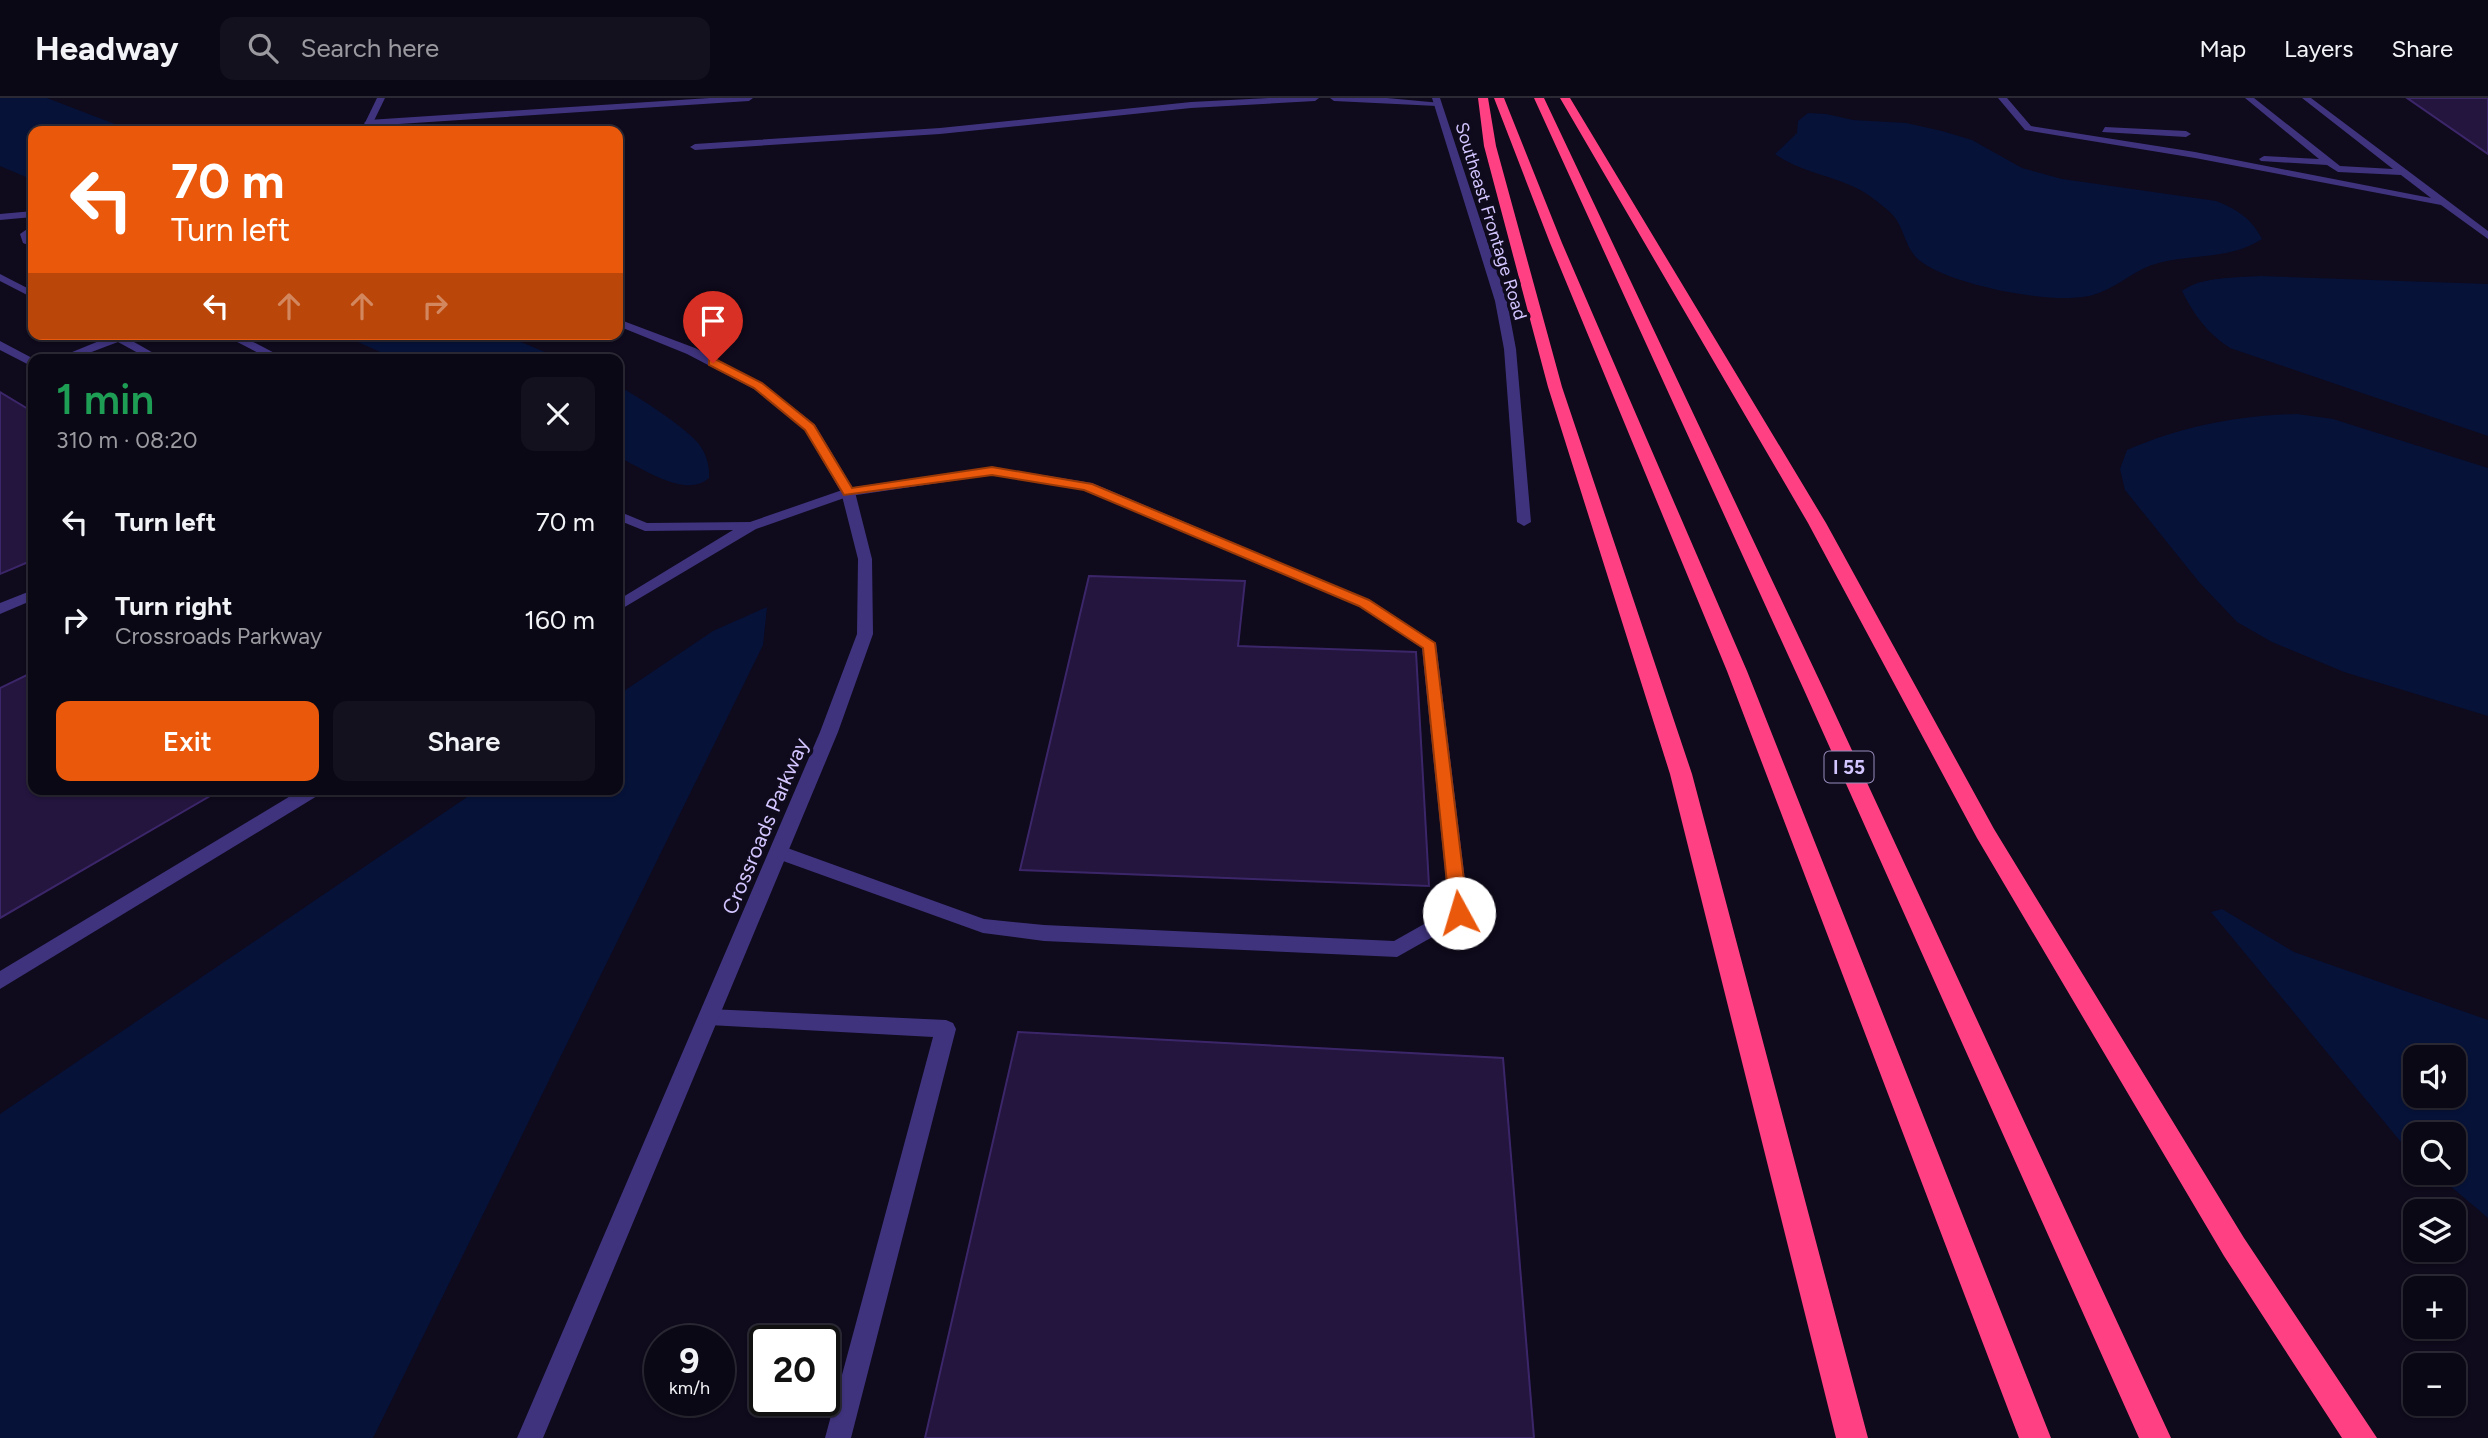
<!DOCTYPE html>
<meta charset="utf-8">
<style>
:root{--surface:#0b0815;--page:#14111e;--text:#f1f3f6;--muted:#9a9aa0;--line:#2b2934;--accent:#ea580c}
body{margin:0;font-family:Figtree,sans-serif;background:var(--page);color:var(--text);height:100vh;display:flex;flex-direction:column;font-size:26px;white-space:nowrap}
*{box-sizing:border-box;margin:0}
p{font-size:23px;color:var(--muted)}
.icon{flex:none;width:38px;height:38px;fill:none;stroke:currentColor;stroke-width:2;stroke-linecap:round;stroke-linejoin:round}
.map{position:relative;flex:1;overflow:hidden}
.drawer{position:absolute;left:28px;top:256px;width:595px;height:441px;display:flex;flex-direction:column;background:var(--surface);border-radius:14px;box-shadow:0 2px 5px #0004,0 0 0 2px var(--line)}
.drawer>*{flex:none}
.hud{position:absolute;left:28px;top:28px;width:595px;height:214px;border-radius:14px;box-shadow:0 2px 5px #0004,0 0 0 2px var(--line);background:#ea580c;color:#fff;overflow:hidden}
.fabs{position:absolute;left:2403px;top:947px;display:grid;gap:14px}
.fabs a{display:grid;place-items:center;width:63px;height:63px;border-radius:14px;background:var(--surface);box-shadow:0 2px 5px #0004,0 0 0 2px var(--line);font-size:35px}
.speed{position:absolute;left:644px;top:1227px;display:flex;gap:14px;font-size:35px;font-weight:700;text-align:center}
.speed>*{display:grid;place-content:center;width:91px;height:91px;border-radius:50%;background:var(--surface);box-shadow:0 2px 5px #0004,0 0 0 2px var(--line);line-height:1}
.speed small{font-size:18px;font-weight:400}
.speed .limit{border:4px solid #111;border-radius:10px;background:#fff;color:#111}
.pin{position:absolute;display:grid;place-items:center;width:60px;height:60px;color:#fff;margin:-72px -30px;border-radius:50% 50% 50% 0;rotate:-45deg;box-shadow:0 0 7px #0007}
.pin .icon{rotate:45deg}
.me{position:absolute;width:77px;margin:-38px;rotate:354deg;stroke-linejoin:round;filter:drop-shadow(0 0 5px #0008)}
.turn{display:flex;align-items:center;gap:24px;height:147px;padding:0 28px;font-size:32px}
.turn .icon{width:91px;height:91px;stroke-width:2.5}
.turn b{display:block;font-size:49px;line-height:60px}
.lanes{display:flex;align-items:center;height:66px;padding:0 28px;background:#0003;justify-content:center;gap:35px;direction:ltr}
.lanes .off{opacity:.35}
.round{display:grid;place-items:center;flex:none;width:74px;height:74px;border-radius:14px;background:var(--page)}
.head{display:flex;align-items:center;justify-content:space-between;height:119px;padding:0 28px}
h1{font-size:42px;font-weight:600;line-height:52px;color:#1e9e55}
.button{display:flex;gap:14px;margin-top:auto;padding:14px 28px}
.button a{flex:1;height:80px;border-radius:14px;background:var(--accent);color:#fff;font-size:28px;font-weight:600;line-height:80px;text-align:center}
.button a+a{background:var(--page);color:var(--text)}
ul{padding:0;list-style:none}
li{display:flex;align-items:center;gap:21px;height:98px;padding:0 28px}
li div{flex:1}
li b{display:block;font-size:26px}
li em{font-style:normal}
header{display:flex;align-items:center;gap:42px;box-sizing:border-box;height:98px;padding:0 35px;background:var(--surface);border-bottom:2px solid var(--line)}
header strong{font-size:33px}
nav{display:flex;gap:38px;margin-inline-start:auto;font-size:24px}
.search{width:490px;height:63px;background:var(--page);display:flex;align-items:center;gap:18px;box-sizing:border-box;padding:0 24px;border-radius:14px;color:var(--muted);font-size:26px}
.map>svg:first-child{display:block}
</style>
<header>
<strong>Headway</strong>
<div class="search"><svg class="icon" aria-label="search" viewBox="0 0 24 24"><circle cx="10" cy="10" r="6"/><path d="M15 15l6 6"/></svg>Search here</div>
<nav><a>Map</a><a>Layers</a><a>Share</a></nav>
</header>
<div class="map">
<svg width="2488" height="1340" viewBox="0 0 2488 1340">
<rect width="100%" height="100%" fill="#0f0a1c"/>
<g fill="#061238" fill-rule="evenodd">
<polygon points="0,0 47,0 133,33 33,33 33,82 0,68"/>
<path d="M1808,15l18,1 27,6 53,3 36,8 30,9 50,28 40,11 154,22c22,9 35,17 46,38 -35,23 -75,13 -113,27 -19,8 -35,23 -56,29 -38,11 -144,-10 -174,-35 -14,-11 -15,-34 -27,-46 -7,-7 -17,-14 -25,-20 -28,-18 -65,-20 -92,-40l22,-21 1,-12z"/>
<path d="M2261,178l227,8v152l-258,-88c-22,-14 -36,-33 -48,-57 19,-15 56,-13 79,-15z"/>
<polygon points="340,236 501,236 562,261 396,261"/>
<path d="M618,288c21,11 64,39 80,57 8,9 12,24 11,35 -24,21 -66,-10 -91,-21z"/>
<path d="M2297,316l36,5 155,49v248l-144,-44 -72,-30 -35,-20 -38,-40 -74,-92 -5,-21 7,-19c56,-24 109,-34 170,-36z"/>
<polygon points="767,509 763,547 373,1340 0,1340 0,1016 479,691 618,691 618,597 713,533"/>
<path d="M2222,811l72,43 194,68v198l-53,-45 19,-1v-38h-39v22l-10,-9 -194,-235zM2454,959v39h-39v-39z"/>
</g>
<g fill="#23153d" stroke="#3c266a" stroke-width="2">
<polygon points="2407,0 2488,0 2488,56"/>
<polygon points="0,294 33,314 33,462 0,476"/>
<polygon points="1089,478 1245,483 1238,548 1416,554 1429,788 1020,772"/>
<polygon points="33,574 33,691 222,691 0,820 0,590"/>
<polygon points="1018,934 1503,960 1534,1340 925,1340"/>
</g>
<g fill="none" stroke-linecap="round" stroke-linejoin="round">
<g fill="#3f337d" fill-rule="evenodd">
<polygon points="710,0 753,0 749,3 368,28 364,25 368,22"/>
<polygon points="1269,0 1319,0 1315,3 1191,10 940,36 695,52 690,49 695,46 940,30 1191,4"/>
<polygon points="1330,0 1387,0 1441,5 1437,8 1334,3"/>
<polygon points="1998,0 2007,0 2031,28 2195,54 2431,100 2401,77 2338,74 2327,67 2261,63 2259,61 2264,58 2319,61 2245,0 2254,0 2340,68 2393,71 2302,0 2311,0 2488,133 2488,141 2441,107 2195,60 2025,32"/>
<polygon points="2105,29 2186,33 2191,36 2186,39 2102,34"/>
<polygon points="33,113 33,119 0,122 0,116"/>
<polygon points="33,127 33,135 30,137 33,149 23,145 20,136"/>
<polygon points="0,176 33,193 33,200 0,183"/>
<polygon points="105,236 120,236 164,261 149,261 118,244 73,261 55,261 109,239"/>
<polygon points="222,236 238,236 286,261 270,261"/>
<polygon points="0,243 34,261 33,269 0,252"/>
<polygon points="992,369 1092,385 1369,502 1436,545 1469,815 1466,820 1397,859 1044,843 983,835 772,759 770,754 772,749 779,747 984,821 1044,827 1394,843 1449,812 1422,550 1359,508 1084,392 992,377 850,398 756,431 618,513 618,502 733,432 645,433 618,422 618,413 647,425 750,424 848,390"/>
<polygon points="33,492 33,502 0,516 0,505"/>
<polygon points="302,691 325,691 322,695 0,891 0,873"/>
<polygon points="709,911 946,922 953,925 956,931 851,1340 825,1340 933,939 709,927 702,925 699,919 702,913"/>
</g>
<polygon fill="#3f337d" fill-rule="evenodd" points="1432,0 1440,0 1507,203 1516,251 1531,424 1524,428 1517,424 1504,251 1495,203"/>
<g fill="#3f337d" fill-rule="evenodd">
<polygon points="377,0 385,0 369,33 361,33"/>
<polygon points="618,221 695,250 762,285 815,327 855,394 872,461 873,536 838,634 543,1340 517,1340 820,634 857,536 858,461 841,394 805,332 754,291 687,256 618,228"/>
</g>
<g fill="#ff4083" fill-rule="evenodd">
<polygon points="1478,0 1488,0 1496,48 1562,289 1692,676 1868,1340 1836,1340 1670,676 1548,289 1484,48"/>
<polygon points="1494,0 1504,0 1562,145 1747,573 2051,1340 2019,1340 1727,573 1550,145"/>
<polygon points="1534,0 1544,0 1824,592 2171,1340 2139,1340 1804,592"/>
<polygon points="1560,0 1570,0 1826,425 1994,731 2244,1140 2377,1340 2342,1340 2224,1158 1977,740 1808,425"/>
</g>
</g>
<polygon fill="#ea580c" stroke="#983908" stroke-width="2" points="709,262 717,262 762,285 814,327 852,390 992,369 1092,386 1369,502 1435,545 1468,815 1466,820 1459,822 1450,815 1423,550 1359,508 1084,392 992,377 844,397 805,332 754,290 709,267"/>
<g text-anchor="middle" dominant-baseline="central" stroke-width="7" stroke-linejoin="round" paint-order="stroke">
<g font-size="18" fill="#d3c5ff" stroke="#0f0a1c">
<text transform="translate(1491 123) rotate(73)">Southeast Frontage Road</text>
</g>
<rect fill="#0f0a1c" stroke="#988dbb" stroke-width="2" x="1824.5" y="653.5" width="49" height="31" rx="5"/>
<g font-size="19" font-weight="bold" fill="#d3c5ff">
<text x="1849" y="669">I 55</text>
</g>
<g font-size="21" fill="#d3c5ff" stroke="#0f0a1c">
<text transform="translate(765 728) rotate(-67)">Crossroads Parkway</text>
</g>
</g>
</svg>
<div class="fabs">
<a><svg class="icon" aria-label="sound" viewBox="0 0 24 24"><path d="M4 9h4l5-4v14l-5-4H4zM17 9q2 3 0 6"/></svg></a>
<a><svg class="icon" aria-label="search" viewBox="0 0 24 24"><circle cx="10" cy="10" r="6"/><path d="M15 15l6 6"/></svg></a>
<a><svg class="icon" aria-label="layers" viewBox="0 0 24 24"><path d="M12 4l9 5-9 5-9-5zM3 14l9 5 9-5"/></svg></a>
<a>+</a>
<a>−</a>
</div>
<div class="speed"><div>9<small>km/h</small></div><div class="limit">20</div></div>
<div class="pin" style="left:713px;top:265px;background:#d93025"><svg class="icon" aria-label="arrive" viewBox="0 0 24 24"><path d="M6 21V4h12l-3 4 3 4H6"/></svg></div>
<svg class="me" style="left:1459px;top:815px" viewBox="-20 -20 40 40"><circle r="19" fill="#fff"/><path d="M0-13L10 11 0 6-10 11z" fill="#ea580c"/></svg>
<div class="hud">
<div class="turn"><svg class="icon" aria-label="left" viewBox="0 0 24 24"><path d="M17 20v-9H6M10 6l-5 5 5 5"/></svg><div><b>70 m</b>Turn left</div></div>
<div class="lanes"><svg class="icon" aria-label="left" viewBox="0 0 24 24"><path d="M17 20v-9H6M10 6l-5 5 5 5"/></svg><svg class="icon off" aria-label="ahead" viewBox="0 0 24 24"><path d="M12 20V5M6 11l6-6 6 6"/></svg><svg class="icon off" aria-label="ahead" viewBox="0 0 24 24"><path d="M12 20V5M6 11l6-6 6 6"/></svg><svg class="icon off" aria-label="right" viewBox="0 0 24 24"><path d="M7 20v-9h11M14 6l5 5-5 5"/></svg></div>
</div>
<section class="drawer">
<div class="head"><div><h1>1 min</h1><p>310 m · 08:20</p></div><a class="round"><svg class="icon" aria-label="close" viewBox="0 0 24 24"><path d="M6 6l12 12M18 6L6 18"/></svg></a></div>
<ul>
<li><svg class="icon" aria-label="left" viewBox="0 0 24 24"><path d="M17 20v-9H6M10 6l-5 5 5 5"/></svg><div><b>Turn left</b></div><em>70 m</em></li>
<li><svg class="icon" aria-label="right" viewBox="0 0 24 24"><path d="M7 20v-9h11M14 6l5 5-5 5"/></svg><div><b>Turn right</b><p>Crossroads Parkway</p></div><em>160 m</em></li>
</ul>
<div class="button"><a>Exit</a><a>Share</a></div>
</section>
</div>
